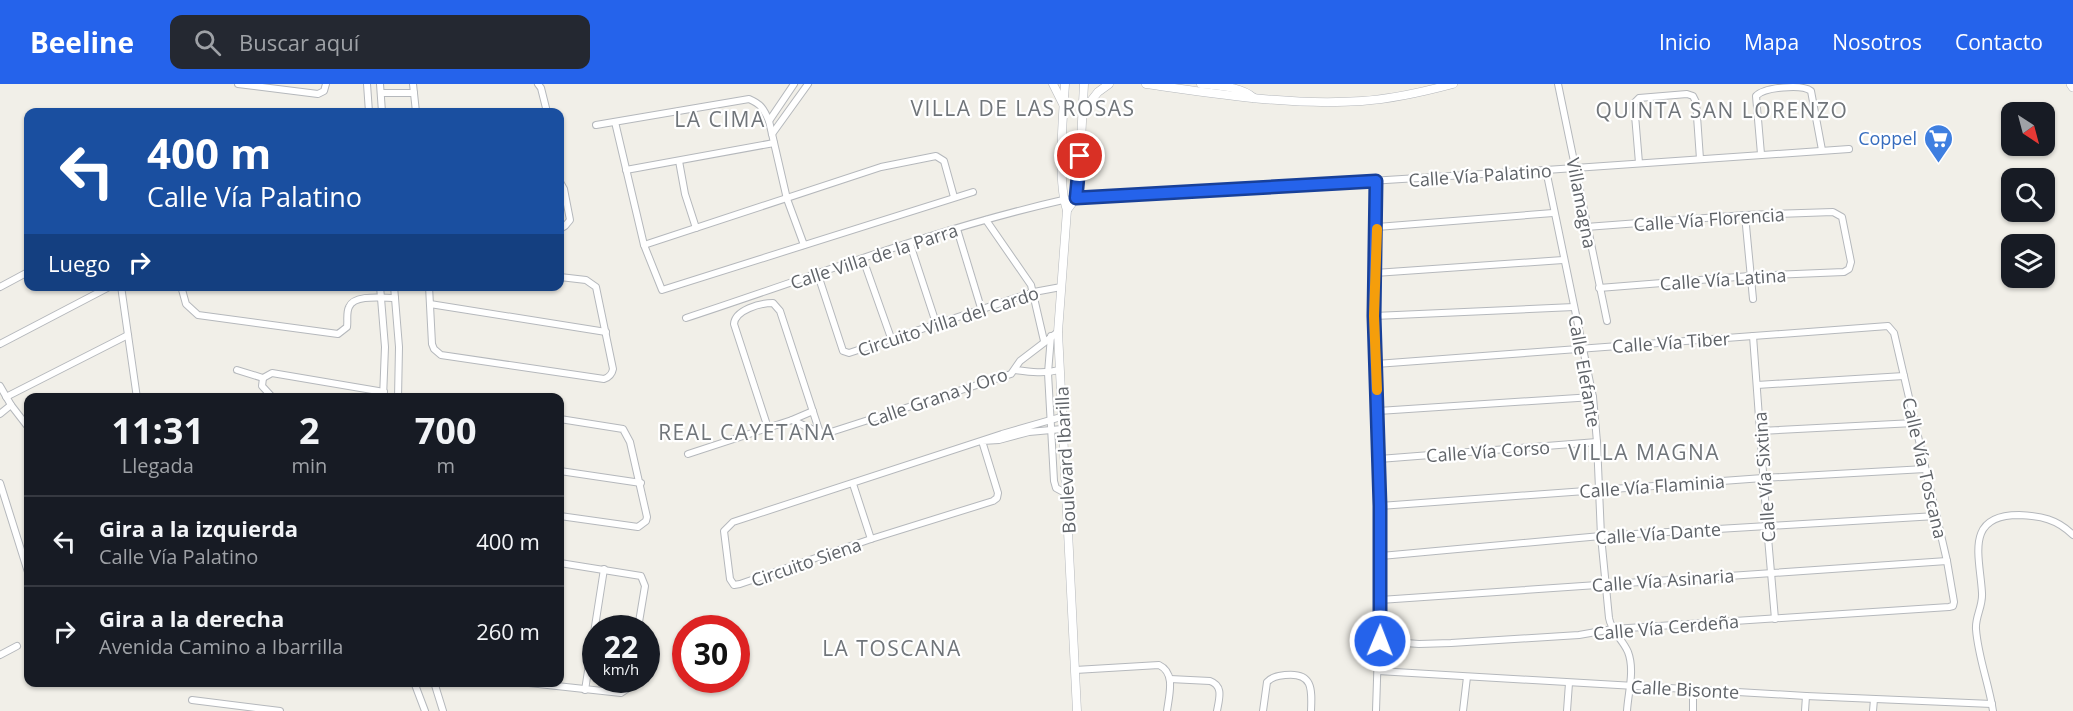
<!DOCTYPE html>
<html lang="es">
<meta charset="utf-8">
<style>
:root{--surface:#171b24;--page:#242831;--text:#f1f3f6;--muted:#9ea1a6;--line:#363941;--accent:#2563eb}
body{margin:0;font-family:"Open Sans",sans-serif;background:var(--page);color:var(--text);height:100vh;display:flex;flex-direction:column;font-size:22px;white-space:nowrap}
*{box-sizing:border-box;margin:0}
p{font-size:20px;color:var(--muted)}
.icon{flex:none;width:33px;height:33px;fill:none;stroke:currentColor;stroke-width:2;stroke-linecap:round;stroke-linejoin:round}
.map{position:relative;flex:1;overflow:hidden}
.panel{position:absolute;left:24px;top:309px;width:540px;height:294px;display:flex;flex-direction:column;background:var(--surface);border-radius:12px;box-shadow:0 2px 4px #0004}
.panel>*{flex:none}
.guide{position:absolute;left:24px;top:24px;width:540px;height:183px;border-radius:12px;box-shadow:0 2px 4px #0004;background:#1a4fa0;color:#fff;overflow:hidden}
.needle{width:39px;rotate:144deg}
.tools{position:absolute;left:2001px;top:18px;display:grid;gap:12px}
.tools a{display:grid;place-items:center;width:54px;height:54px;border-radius:12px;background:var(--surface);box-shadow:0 2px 4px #0004;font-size:30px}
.speed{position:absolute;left:582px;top:531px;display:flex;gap:12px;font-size:30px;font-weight:700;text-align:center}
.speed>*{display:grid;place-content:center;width:78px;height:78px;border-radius:50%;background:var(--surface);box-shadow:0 2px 4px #0004;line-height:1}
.speed small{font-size:15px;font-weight:400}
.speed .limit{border:9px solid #d22;background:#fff;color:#111}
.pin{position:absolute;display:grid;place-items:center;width:51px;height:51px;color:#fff;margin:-26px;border:3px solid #fff;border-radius:50%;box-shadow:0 2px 6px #0007}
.me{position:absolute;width:66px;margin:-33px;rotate:1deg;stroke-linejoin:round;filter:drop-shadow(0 0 4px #0008)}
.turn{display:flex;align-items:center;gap:21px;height:126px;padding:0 24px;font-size:27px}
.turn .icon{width:78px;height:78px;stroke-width:2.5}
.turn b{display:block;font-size:42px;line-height:51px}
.then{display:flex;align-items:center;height:57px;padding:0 24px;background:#0003;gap:12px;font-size:22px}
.eta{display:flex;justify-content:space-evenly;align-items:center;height:102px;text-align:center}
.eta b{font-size:36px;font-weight:700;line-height:42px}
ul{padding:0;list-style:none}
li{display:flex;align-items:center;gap:18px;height:90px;padding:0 24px;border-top:2px solid var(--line)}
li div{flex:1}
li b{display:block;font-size:22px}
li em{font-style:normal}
header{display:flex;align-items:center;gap:36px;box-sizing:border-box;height:84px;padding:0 30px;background:var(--accent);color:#fff}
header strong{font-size:28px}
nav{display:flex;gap:33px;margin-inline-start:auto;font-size:21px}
.search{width:420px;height:54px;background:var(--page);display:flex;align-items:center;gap:15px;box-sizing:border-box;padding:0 21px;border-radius:12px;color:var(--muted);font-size:22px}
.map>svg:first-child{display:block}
</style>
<header>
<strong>Beeline</strong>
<div class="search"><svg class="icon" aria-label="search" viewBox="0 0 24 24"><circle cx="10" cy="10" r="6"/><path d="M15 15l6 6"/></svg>Buscar aquí</div>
<nav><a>Inicio</a><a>Mapa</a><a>Nosotros</a><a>Contacto</a></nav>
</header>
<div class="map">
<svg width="2073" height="627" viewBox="0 0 2073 627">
<rect width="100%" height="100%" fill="#f1efe8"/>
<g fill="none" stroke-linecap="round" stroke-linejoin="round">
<defs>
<g id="minor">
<polyline points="238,0 318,10 324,7 326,0"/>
<polyline points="367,0 369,28"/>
<polyline points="380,0 382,28"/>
<polyline points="413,0 416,28"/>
<polyline points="538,0 541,4 547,28"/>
<polyline points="1558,0 1607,237"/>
<polyline points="381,9 414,9"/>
<polyline points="769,37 794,0"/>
<polyline points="615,38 644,161 662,206 973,108"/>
<path d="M596,41l153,-26c12,5 15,10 20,22l18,78 17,46"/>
<polyline points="772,50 808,0"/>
<path d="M1761,70l-5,-58c8,-9 46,-12 55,-5l11,59"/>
<polyline points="679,77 685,110 696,144"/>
<polyline points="1639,79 1634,19 1639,14 1687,10 1693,12 1696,18 1700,75"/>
<polyline points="626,86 774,59"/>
<path d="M1546,86l47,227 4,45 4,94 8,82c2,13 14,22 19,34 7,18 0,41 -1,59"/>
<polyline points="560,98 564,105 570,136 565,142 560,145"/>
<polyline points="1745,131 1753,215"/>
<polyline points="986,136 1031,201 1044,257"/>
<polyline points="1377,143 1553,129"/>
<polyline points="1586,143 1745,131 1833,128 1842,133 1851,178 1849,185 1844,188 1750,192 1599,204"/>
<polyline points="957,145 981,224"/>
<polyline points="910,160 936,239"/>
<polyline points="644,161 881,83 936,72 944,77 954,113"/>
<polyline points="863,175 891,254"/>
<polyline points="1375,189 1563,176"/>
<polyline points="818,191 843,267 849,269 1034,208 1061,203"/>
<polyline points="121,202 137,314"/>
<path d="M181,202l5,18 12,11 140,19 9,-7c1,-6 -1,-14 2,-20 5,-13 34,-9 46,-9"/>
<polyline points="350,202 394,203"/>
<polyline points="380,202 385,263 383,314"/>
<polyline points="394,202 399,263 398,314"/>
<path d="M429,202l3,58 2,5 7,6 163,24c6,-2 8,-5 9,-10l-17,-82 -10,-7 -26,-3"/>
<polyline points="0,203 28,188"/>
<polyline points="430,220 606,248"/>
<polyline points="1374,232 1574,223"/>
<path d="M686,234c125,-41 249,-89 377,-118l483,-30 303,-21"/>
<polyline points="1051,252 1048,289 1054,397 1056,404 1067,410"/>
<polyline points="1753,252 1767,442 1775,535"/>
<polyline points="0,260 111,202"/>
<polyline points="1376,280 1888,242 1894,249 1947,477 1954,518 1953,522 1949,523 1613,545 1579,551 1451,559 1419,560 1380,557"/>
<polyline points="237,286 263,294"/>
<path d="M1015,286c15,2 30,4 44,0"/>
<polyline points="263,294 272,289 384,308"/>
<polyline points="263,294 262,302 273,314"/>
<polyline points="1757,301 1904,292"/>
<polyline points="0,302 11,321 28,343"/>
<polyline points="6,313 128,251"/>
<polyline points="354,314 360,314"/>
<polyline points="1378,327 1593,313"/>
<polyline points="0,330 11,321"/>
<polyline points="1061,333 1002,350 733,438 724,447 730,495 734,501 740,500 871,455 993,417 997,414 998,409 982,357 999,356 1029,348 1062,345"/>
<polyline points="560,335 623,345 630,358 647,433 646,437 638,443 560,432"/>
<polyline points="792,336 813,327"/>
<path d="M768,344l-34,-104c1,-14 26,-21 39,-21l7,8 40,122"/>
<polyline points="1760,347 1914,339"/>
<polyline points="688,370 792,336 820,349 831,348 1011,290 1020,277 1058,248"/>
<polyline points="1379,375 1597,358"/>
<polyline points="560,387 641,399"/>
<polyline points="0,399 28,488"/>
<polyline points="853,400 871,455"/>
<polyline points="1380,422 1763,394 1925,385"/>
<polyline points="1381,472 1601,452 1936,432"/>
<polyline points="560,479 641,492 645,502 638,544"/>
<polyline points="1380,516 1947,477"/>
<polyline points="0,571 17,562"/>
<path d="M1075,586l84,-5c17,8 10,30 8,46"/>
<polyline points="1378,587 1806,612 1992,620"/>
<path d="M1170,595l40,2c14,5 9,18 7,30"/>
<polyline points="414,598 425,627"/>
<polyline points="434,598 443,627"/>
<polyline points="520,598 621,609 627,605 630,596"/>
<polyline points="585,606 604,485"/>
<polyline points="192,616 280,627"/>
<path d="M1263,627l4,-29c5,-5 10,-6 18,-7 28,-3 27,14 26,36"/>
<polyline points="1376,627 1381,472 1378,327 1374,232 1376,97"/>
<polyline points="1463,627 1467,593"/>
<polyline points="1567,627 1569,599"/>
<polyline points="1693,627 1693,605"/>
<polyline points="1805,627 1806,612"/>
<polyline points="1873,627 1874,615"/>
<path d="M1993,627c-4,-27 -15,-54 -17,-82 -1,-12 7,-23 6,-36 -2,-36 -18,-78 37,-78 22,1 38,4 54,20"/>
</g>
<g id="tertiary">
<polyline points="1053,0 1063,20"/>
<path d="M1065,0c-2,32 -8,98 2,126l-9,122 19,379"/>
<path d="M1146,0c72,10 144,22 216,17 31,-2 61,-9 91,-17"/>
<path d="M1201,0c17,2 39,2 53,14"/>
<polyline points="1083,27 1098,8 1109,0"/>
<polyline points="1067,126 1076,114 1079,94 1084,0"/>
</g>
<polyline id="secondary" points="2071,0 2073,3"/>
</defs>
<use href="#minor" stroke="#b5b8bc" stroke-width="8"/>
<use href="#tertiary" stroke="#b5b8bc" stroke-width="9"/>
<use href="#secondary" stroke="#b6babf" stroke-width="10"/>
<use href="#minor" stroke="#fff" stroke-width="6"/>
<use href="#tertiary" stroke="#fff" stroke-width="8"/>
<use href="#secondary" stroke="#fff" stroke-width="9"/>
</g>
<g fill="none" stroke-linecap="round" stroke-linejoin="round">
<defs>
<polyline id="route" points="1080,72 1076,114 1376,97 1374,232 1380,422 1380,557"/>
</defs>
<use href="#route" stroke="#184099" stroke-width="15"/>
<use href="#route" stroke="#2563eb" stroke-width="10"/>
<polyline stroke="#f59e0b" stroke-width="10" points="1377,145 1374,232 1377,306"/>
</g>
<defs>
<symbol id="supermarket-pin" viewBox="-11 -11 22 30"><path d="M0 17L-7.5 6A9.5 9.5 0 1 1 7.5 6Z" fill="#3f7fe0" stroke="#fff"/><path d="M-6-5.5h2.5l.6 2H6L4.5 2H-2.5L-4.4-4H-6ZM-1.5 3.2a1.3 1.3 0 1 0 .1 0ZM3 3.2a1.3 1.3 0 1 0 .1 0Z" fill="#fff"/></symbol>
</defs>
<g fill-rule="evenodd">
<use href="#supermarket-pin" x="1922" y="38" width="33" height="45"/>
</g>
<g text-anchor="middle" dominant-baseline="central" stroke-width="4.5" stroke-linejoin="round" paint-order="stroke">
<g font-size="18" fill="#366cbe" stroke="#fff" text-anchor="end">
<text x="1917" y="54">Coppel</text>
</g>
<g font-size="18" fill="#5f6368" stroke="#fff">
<text transform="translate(1480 91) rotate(-4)">Calle Vía Palatino</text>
<text transform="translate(1582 119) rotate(79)">Villamagna</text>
<text transform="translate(1709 135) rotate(-4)">Calle Vía Florencia</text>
<text transform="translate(874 172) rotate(-18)">Calle Villa de la Parra</text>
<text transform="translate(1723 195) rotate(-4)">Calle Vía Latina</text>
<text transform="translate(948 237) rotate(-18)">Circuito Villa del Cardo</text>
<text transform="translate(1671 258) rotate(-4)">Calle Vía Tiber</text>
<text transform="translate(1585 287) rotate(80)">Calle Elefante</text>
<text transform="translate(937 313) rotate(-19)">Calle Grana y Oro</text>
<text transform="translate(1488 367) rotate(-4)">Calle Vía Corso</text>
<text transform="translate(1065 376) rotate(-93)">Boulevard Ibarilla</text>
<text transform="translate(1925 384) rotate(77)">Calle Vía Toscana</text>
<text transform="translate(1764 393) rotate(-94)">Calle Vía Sixtina</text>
<text transform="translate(1652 402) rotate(-4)">Calle Vía Flaminia</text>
<text transform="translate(1658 449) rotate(-4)">Calle Vía Dante</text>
<text transform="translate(806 478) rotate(-19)">Circuito Siena</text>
<text transform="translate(1663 496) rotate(-4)">Calle Vía Asinaria</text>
<text transform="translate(1666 543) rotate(-5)">Calle Vía Cerdeña</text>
<text transform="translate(1685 605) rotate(3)">Calle Bisonte</text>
</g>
<g font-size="21" letter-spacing="1.5" fill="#70757a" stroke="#fff">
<text x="1023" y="24">VILLA DE LAS ROSAS</text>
<text x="1722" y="26">QUINTA SAN LORENZO</text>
<text x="720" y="35">LA CIMA</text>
<text x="747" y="348">REAL CAYETANA</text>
<text x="1644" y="368">VILLA MAGNA</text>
<text x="892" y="564">LA TOSCANA</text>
</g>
</g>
</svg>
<div class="tools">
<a><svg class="needle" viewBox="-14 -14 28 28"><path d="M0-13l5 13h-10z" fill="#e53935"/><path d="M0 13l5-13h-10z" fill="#9ea1a6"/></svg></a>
<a><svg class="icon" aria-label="search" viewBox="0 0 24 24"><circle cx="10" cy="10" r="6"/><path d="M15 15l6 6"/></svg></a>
<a><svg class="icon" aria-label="layers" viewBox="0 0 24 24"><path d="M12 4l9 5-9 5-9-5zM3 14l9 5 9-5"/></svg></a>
</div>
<div class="speed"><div>22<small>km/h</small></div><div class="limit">30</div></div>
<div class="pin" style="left:1080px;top:72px;background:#d93025"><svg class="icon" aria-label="arrive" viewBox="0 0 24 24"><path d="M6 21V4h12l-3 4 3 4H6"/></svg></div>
<svg class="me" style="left:1380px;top:557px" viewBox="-20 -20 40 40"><circle r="17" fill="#2563eb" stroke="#fff" stroke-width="3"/><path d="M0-11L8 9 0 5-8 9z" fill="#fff"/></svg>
<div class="guide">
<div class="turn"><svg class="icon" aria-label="left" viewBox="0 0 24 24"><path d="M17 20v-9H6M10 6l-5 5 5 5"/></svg><div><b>400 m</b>Calle Vía Palatino</div></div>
<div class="then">Luego<svg class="icon" aria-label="right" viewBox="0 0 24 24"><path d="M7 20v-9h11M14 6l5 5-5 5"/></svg></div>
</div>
<section class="panel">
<div class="eta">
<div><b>11:31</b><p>Llegada</p></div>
<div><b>2</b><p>min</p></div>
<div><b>700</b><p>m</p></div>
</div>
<ul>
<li><svg class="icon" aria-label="left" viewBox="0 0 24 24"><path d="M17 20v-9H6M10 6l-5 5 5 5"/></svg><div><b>Gira a la izquierda</b><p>Calle Vía Palatino</p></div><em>400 m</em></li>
<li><svg class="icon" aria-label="right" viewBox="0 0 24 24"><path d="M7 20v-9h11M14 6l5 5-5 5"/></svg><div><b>Gira a la derecha</b><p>Avenida Camino a Ibarrilla</p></div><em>260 m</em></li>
</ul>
</section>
</div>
